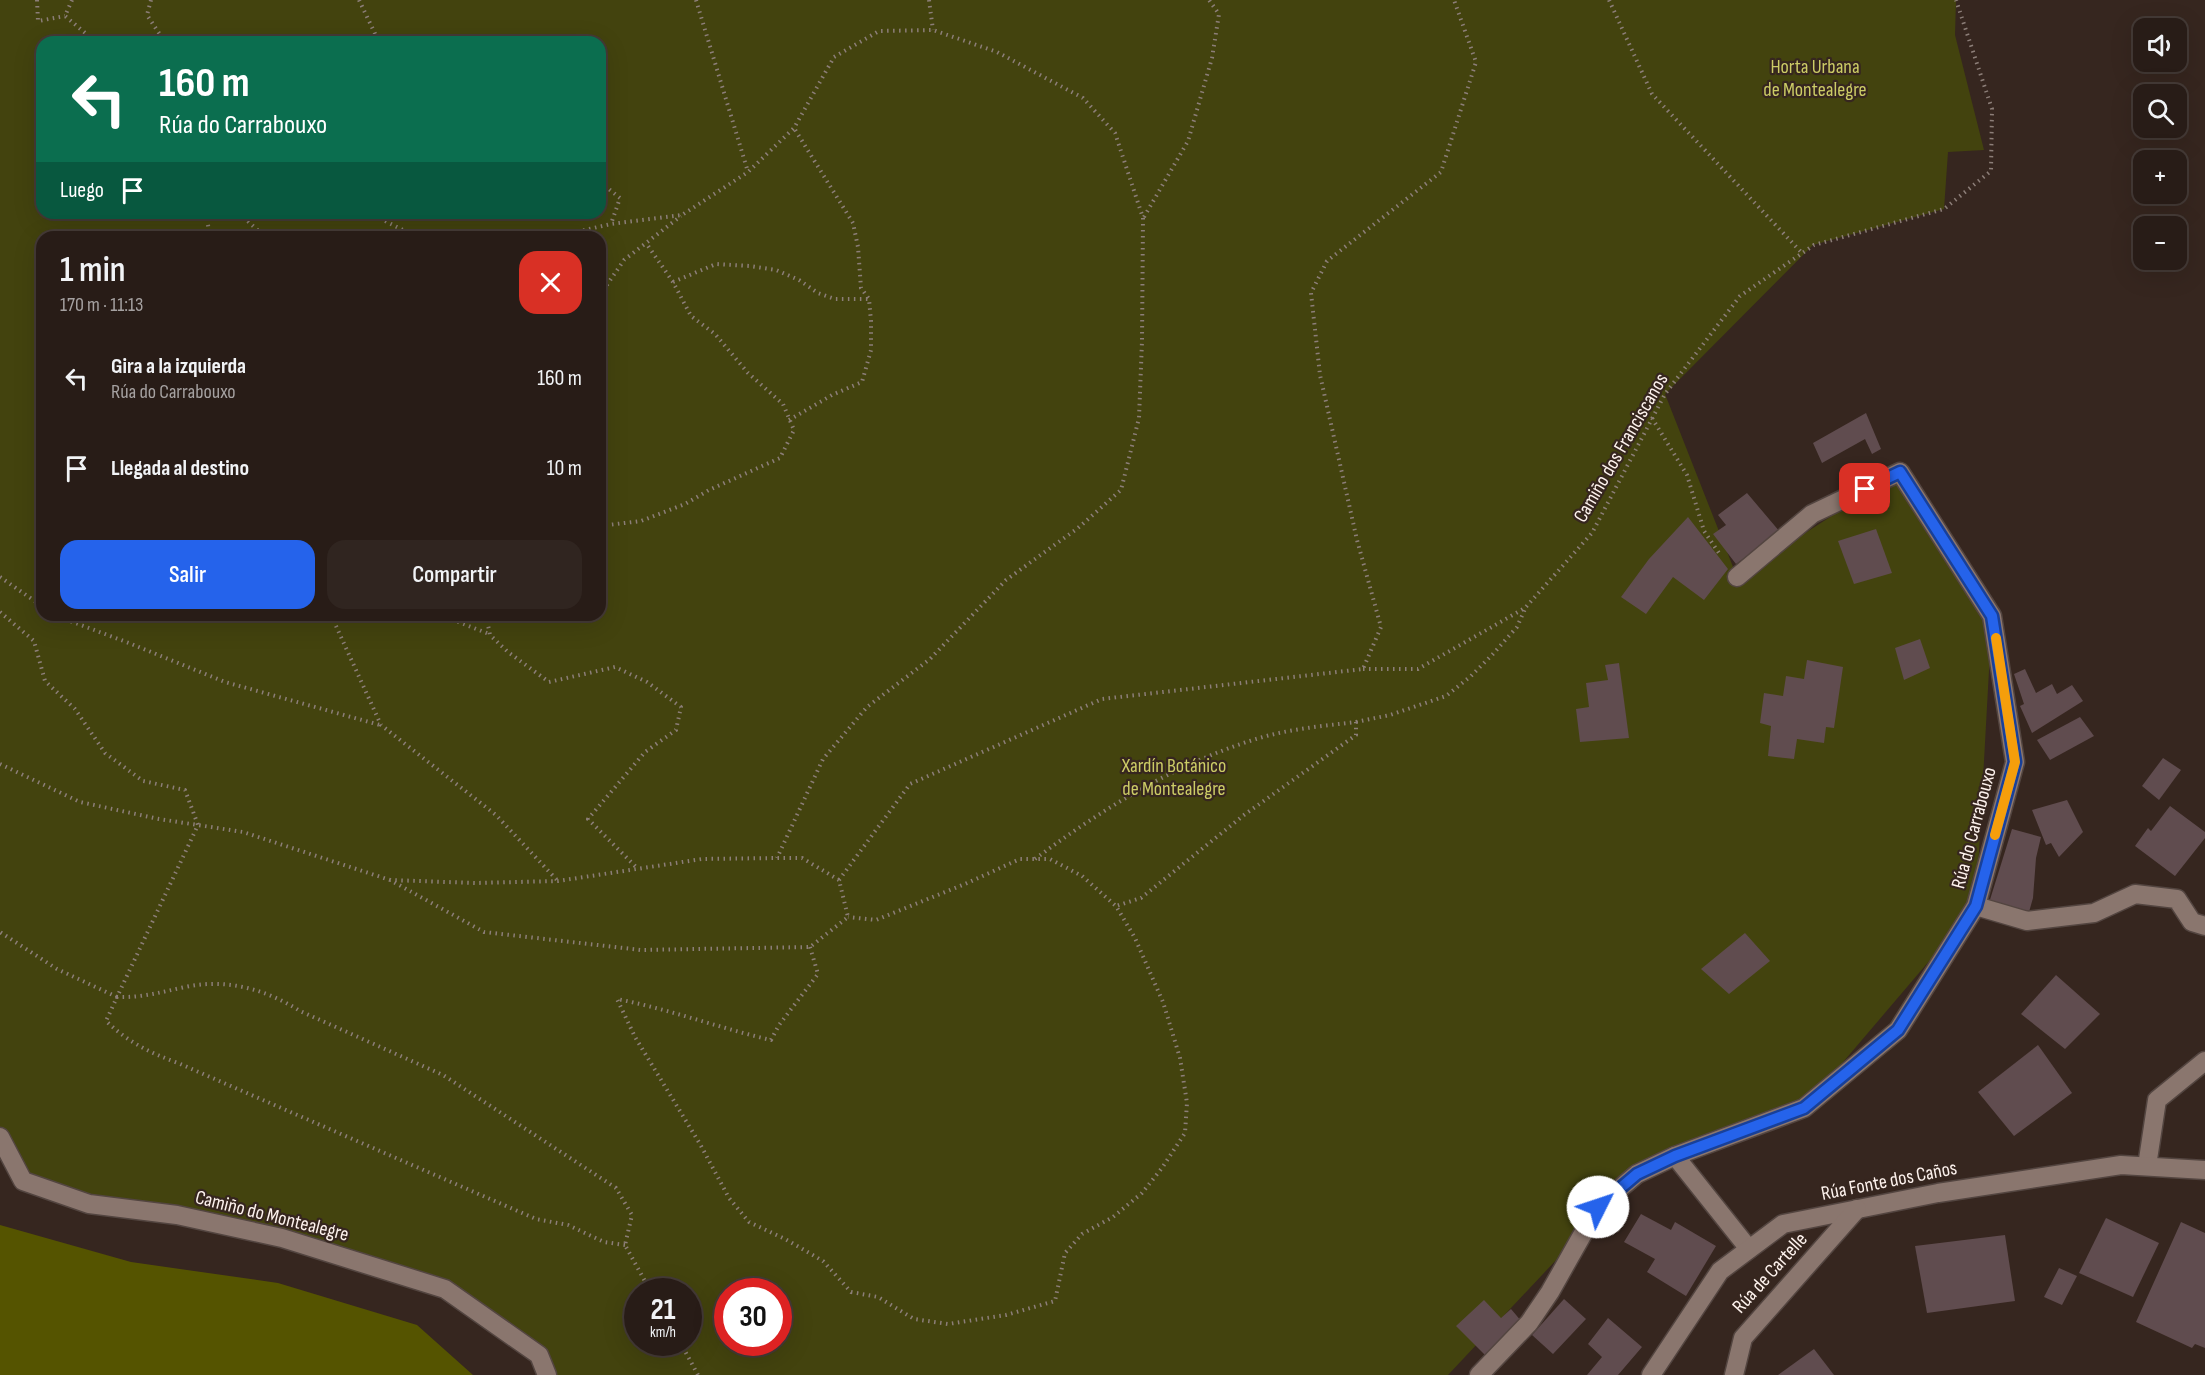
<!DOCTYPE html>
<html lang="es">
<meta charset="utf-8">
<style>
:root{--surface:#281c17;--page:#302520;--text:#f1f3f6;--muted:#a5a1a1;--line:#443a36;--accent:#2563eb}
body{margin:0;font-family:"Sofia Sans Condensed",sans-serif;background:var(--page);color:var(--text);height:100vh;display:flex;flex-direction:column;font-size:22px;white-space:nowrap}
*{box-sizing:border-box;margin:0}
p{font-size:20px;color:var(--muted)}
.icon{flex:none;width:33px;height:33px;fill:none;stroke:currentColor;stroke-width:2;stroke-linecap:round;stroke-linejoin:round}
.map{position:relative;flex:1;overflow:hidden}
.drawer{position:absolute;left:36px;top:231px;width:570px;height:390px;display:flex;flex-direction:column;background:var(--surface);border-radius:18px;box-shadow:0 6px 24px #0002,0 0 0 2px var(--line)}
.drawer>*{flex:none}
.top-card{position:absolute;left:36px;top:36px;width:570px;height:183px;border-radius:18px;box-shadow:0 6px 24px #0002,0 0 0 2px var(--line);background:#0b6e4f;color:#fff;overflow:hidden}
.tools{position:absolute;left:2133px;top:18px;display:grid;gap:12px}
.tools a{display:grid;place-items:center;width:54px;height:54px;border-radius:12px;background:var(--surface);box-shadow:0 6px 24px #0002,0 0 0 2px var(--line);font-size:30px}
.speed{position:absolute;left:624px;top:1278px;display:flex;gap:12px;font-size:30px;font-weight:700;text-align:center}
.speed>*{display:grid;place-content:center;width:78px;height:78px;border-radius:50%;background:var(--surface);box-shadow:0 6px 24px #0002,0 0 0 2px var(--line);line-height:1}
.speed small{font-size:15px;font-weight:400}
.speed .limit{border:9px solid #d22;background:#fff;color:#111}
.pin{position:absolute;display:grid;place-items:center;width:51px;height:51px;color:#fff;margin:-26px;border-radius:12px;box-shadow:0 3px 9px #0006}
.me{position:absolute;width:66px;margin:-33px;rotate:49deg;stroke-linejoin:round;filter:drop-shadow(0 0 4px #0008)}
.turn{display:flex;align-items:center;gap:21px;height:126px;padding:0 24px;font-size:27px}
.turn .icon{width:78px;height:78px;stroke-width:2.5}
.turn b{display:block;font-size:42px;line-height:51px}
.then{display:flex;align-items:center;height:57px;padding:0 24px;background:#0003;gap:12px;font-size:22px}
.round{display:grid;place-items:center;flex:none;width:63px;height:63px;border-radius:18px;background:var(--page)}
.overview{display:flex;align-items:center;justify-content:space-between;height:102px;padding:0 24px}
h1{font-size:36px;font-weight:600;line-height:45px}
.action{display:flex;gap:12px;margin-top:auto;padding:12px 24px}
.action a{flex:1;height:69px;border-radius:18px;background:var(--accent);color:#fff;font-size:24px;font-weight:600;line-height:69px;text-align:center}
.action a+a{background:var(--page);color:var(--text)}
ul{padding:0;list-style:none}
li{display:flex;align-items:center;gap:18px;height:90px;padding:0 24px}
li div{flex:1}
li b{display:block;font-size:22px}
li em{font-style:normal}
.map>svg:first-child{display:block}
</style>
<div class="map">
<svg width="2205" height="1375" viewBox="0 0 2205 1375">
<rect width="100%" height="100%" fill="#36261f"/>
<path fill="#43430e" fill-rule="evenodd" d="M0,0h1956l-1,35 29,115 -36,2 -4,57 -131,36 -148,149 72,183 163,-105 92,144 -16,290 -172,202 -167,66 -189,201h-901l-8,-20 -94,-66 -422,-108 -23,-31zM42,42h558v171h-558zM42,237h558v378h-558zM638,1292h50v50h-50zM728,1292h50v50h-50z"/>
<polygon fill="#555400" points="0,1225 131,1262 278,1283 417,1325 473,1375 0,1375"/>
<g fill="#604c4f">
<polygon points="1866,413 1881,449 1872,454 1865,439 1822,463 1813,443"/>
<polygon points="1747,493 1780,532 1736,564 1713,534 1726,525 1718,515"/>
<polygon points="1688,517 1728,569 1704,600 1673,577 1646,614 1621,597 1649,559"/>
<polygon points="1876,529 1892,573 1854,584 1838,541"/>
<polygon points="1920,639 1930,668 1904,680 1895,648"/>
<polygon points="1807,660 1843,667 1834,728 1826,727 1824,743 1797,739 1794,759 1768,756 1771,726 1760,723 1764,693 1783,696 1786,676 1804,679"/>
<polygon points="1619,663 1629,738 1580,742 1576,709 1589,707 1586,683 1608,680 1605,665"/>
<polygon points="2025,669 2036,693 2052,684 2057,694 2072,685 2083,701 2032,733 2020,706 2024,704 2014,674"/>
<polygon points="2080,717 2094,736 2050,760 2037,740"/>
<polygon points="2163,758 2181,770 2159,800 2142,786"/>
<polygon points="2067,800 2083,832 2059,857 2051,843 2046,845 2032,810"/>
<polygon points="2170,806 2205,832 2205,838 2175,876 2135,846 2148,828 2151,831"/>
<polygon points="2012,829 2041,837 2036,858 2033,898 2027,919 1988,906"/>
<polygon points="1745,933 1770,961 1729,994 1701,969"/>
<polygon points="2056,975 2100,1014 2065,1049 2021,1014"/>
<polygon points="2038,1045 2072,1093 2014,1136 1978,1092"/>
<polygon points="1641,1214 1671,1230 1675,1222 1716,1246 1686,1296 1647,1272 1655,1259 1624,1242"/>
<polygon points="2106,1218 2159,1243 2133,1297 2079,1273"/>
<polygon points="2181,1222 2205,1233 2205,1348 2195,1344 2192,1348 2136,1322"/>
<polygon points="2005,1235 2015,1301 1927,1313 1915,1246"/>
<polygon points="2059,1268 2077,1276 2062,1305 2044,1297"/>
<polygon points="1564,1299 1586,1319 1553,1354 1532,1335"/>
<polygon points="1484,1300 1501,1318 1511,1309 1522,1322 1485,1355 1456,1326"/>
<polygon points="1608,1318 1642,1347 1618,1375 1587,1375 1602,1357 1588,1344"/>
<polygon points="1814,1349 1834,1375 1778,1375"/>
</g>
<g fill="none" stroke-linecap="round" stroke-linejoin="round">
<defs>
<g id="minor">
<polyline points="1737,577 1812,514 1900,472 1992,616 2015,762 1976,906 1898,1030 1804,1108 1675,1156 1749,1249"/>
<polyline points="1976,906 2027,921 2094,913 2135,894 2177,899 2192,922 2205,926"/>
<polyline points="0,1137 23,1181 89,1204 177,1215 282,1238 445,1289 539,1355 547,1375"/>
<polyline points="2147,1166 2157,1100 2205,1061"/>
<polyline points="1479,1375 1529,1323 1550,1292 1598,1207 1637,1174 1675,1156"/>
<polyline points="1651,1375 1720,1271 1783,1224 1938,1193 2121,1165 2205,1170"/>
<polyline points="1734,1375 1743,1338 1857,1209"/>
</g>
</defs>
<use href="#minor" stroke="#534540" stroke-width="21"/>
<g stroke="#8c7e78" stroke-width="4" stroke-dasharray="1.5 4.5" stroke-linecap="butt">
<polyline points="37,0 38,21 65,16"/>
<polyline points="72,0 65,16 96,42"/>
<polyline points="151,0 147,15 165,42"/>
<polyline points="359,0 379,42"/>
<polyline points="696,0 748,172"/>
<polyline points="929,0 933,30"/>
<polyline points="1609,0 1652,94 1802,253"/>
<polyline points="600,182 620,198 611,224"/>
<polyline points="206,213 210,237"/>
<polyline points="239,213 265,237"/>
<polyline points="369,213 417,237"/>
<polyline points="1144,217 1188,141 1212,58 1219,14 1209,0"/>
<polyline points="554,237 611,224 682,215 748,172 794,128 834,57 879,31 933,30 997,52 1083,98 1115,133 1143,218 1142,341 1139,418 1121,490 1078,528 1006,580 930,659 867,707 823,759 777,858"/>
<polyline points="673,282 716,264 750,266 776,270 799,280 818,293 835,299 868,299"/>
<polyline points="600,295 624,260 681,216"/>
<polyline points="1652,418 1687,475 1704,531 1719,553"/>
<polyline points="789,420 832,395 862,382 871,350 871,321 869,299 861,288 858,247 853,223 794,128"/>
<polyline points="600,526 641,521 685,504 709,490 780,458 794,430 783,404 748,373 715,334 691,316 673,282 646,243"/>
<polyline points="0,577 42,606"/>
<polyline points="0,612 34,641 45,681 75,709 105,753 143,781 185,790 198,825 117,997 57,969 0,932"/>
<polyline points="54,615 129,643 225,682 380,725"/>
<polyline points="331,615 381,725 496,815 557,880"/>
<polyline points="441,615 489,634"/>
<polyline points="486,615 490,635 508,652 549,682 615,667 647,682 681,707 676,730 645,752 588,819 637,868"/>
<polyline points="534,615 540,617 540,615"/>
<polyline points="1363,669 1418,669 1525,608 1592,533 1665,394 1740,296 1814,245 1944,209 1991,171 1992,109 1956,0"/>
<polyline points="1356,722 1390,715 1446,696 1471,676 1493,654 1517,627 1525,609"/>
<polyline points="0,764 80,802 159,819 243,832 390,880 484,932 641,950 810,947 848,917 839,880 802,858 777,858 702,859 558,881 475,883 390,880"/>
<path d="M1035,859c67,-50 140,-95 221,-120 32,-10 67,-13 100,-17v13l-112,80 -103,83 -25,8"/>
<polyline points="839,880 910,784 1102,699 1363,669 1381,627 1357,540 1320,375 1311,293 1327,261 1441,172 1476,62 1454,0"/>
<path d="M810,947l8,27 -39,51 -8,15c-52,-12 -102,-31 -154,-41l18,38 65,107 29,54 20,24 36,17 38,22 28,31 27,5 36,22 34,5 58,-9 49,-14 10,-48 17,-19 31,-17 29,-24 20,-25 23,-35 2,-30 -7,-45 -17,-56 -28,-64 -19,-32 -34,-30 -32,-17h-30l-55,25 -89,36 -28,-3"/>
<path d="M625,1245l-21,-3 -36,-17 -32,-6 -358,-156c-28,-10 -50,-21 -72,-42l11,-24c26,1 48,-6 73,-11 39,-7 77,4 110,25l143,64 173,113 16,27 -7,30 26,47"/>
<polyline points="680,1342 698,1375"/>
</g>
<use href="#minor" stroke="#8a766e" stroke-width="18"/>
</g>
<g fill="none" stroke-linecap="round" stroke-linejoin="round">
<defs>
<polyline id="route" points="1598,1207 1637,1174 1675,1156 1804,1108 1898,1030 1976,906 2015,762 1992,616 1900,472 1865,489"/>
</defs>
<use href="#route" stroke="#184099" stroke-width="15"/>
<use href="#route" stroke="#2563eb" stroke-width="10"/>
<polyline stroke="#f59e0b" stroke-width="10" points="1995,835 2015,762 1996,638"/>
</g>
<g text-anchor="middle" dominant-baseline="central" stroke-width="4.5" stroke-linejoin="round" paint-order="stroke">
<g font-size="20" fill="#cc6" stroke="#36261f">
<text x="1815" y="67">Horta Urbana<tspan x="1815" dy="23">de Montealegre</tspan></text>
<text x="1174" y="766">Xardín Botánico<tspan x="1174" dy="23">de Montealegre</tspan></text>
</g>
<g font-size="20" fill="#fdf2ed" stroke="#36261f">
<text transform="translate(1621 448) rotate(-60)">Camiño dos Franciscanos</text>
<text transform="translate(1974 828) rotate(-75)">Rúa do Carrabouxo</text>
<text transform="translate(1889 1181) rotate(-11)">Rúa Fonte dos Caños</text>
<text transform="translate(272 1216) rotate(14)">Camiño do Montealegre</text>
<text transform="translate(1770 1273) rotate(-48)">Rúa de Cartelle</text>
</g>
</g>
</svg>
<div class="tools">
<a><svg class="icon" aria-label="sound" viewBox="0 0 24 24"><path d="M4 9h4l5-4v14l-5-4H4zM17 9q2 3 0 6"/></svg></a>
<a><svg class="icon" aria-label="search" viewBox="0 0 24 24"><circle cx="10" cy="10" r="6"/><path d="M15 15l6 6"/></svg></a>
<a>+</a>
<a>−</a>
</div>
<div class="speed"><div>21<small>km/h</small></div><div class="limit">30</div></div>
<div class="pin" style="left:1865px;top:489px;background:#d93025"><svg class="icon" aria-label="arrive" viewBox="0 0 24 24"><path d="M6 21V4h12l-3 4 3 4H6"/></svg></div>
<svg class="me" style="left:1598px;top:1207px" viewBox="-20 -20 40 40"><circle r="19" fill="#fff"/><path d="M0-13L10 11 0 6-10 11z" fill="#2563eb"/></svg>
<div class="top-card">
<div class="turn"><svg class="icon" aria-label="left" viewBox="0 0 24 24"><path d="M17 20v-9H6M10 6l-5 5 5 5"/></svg><div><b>160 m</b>Rúa do Carrabouxo</div></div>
<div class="then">Luego<svg class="icon" aria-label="arrive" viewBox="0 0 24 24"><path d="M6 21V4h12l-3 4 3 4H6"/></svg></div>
</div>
<section class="drawer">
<div class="overview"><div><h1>1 min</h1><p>170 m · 11:13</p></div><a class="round" style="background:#d93025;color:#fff"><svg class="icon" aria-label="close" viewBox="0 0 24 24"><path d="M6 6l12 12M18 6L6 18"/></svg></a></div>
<ul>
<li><svg class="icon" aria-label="left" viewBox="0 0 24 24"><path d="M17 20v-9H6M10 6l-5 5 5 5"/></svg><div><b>Gira a la izquierda</b><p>Rúa do Carrabouxo</p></div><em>160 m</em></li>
<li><svg class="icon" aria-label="arrive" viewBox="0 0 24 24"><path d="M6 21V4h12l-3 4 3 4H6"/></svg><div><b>Llegada al destino</b></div><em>10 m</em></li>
</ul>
<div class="action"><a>Salir</a><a>Compartir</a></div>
</section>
</div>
